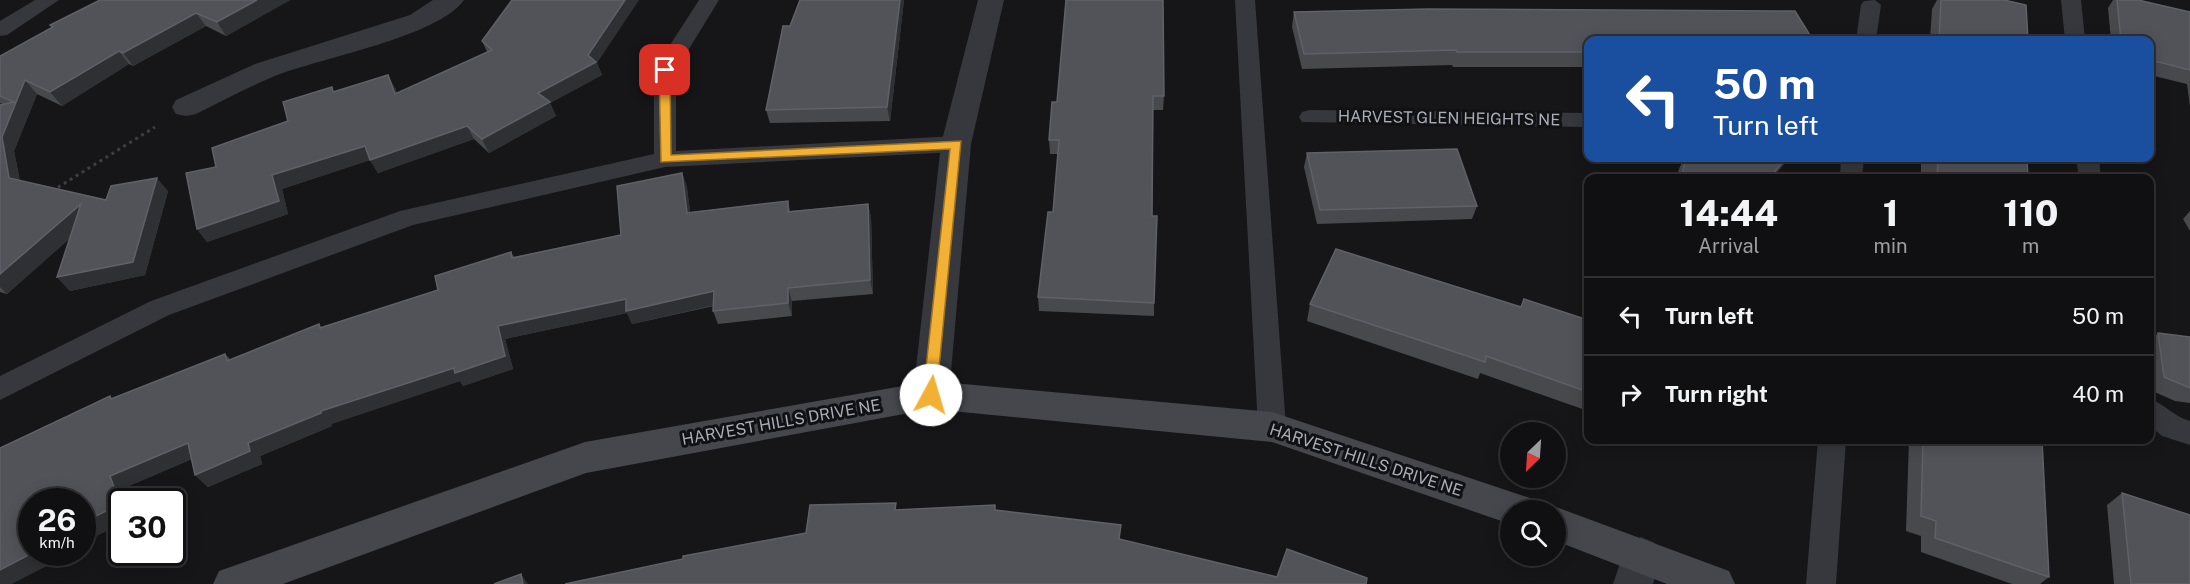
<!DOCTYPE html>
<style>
:root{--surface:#101012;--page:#1e1e20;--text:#f1f3f6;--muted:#9c9d9f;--line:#303032}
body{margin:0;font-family:"Public Sans",sans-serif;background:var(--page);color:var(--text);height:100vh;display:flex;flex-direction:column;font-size:22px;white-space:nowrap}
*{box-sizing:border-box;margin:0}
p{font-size:20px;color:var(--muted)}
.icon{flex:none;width:33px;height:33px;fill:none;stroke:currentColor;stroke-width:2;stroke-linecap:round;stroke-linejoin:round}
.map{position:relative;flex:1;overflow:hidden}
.drawer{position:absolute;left:1584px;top:174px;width:570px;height:270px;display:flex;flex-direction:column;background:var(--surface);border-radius:12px;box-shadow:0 3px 15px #0003,0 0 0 2px var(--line)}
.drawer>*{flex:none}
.guide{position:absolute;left:1584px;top:36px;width:570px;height:126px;border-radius:12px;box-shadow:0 3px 15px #0003,0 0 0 2px var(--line);background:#1a4fa0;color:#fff;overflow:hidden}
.needle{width:39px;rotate:205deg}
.controls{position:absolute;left:1500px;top:422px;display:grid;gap:12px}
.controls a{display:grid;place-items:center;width:66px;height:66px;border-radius:50%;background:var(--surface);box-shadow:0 3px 15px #0003,0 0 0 2px var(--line);font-size:30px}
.speed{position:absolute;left:18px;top:488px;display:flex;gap:12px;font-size:30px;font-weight:700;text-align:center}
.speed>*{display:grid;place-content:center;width:78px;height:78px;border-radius:50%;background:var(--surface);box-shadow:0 3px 15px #0003,0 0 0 2px var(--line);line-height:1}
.speed small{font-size:15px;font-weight:400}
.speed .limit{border:3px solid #111;border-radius:9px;background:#fff;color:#111}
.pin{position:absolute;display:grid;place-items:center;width:51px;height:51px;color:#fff;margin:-26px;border-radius:12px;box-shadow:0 3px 9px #0006}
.me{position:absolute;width:66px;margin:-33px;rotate:6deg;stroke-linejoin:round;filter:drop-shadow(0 0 4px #0008)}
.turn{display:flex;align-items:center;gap:21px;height:126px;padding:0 30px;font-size:27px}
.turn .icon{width:78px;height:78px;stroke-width:2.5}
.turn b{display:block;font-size:42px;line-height:51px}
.eta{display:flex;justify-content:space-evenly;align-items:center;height:102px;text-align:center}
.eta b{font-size:36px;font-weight:800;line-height:42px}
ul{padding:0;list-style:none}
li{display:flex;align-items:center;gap:18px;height:78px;padding:0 30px;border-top:2px solid var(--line)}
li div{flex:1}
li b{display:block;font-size:22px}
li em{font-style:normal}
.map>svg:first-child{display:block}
</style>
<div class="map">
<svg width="2190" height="584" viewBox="0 0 2190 584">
<rect width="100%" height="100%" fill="#161618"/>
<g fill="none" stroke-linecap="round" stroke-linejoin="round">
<polyline stroke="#3d3f44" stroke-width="3" stroke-dasharray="3 4" stroke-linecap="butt" points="52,191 155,127"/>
<g fill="#37383d" fill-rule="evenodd">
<polygon points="35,0 59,0 7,35 0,36 0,21"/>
<polygon points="699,0 719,0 676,70 676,151 956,136 964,139 967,144 964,149 956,152 665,167 413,225 169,315 0,400 0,376 151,301 400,211 654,154 654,70"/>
<polygon points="1235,0 1255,0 1286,427 1282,435 1272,439 1262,435 1258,427"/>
<polygon points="1875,0 1881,5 1876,40 1856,40 1861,5 1864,1"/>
<polygon points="2061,0 2081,0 2085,40 2065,40"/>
<polygon points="1310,110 1588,113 1588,127 1302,122 1299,117 1302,112"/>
<polygon points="1841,158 1864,158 1862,178 1840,178"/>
<polygon points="2076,158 2099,158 2101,178 2079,178"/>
<path d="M2150,399c15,5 24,18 40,22v24l-28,-9 -12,-10z"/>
<polygon points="1818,440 1846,440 1836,584 1806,584"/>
</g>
<g fill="#37383d" fill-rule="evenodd">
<path d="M433,0h31c-26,37 -144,58 -189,76 -27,11 -53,25 -79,38l-10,2 -10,-2 -4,-7 4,-7 79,-36 155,-49z"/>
<polygon points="978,0 1004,0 971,144 949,395 944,405 931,409 918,405 913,395 941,144"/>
<polygon points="1641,537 1655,543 1661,555 1653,584 1613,584 1627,543"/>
</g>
<g fill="#45474d" fill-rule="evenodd">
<polygon points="931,381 1272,412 1530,498 1536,510 1510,510 1510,524 1272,442 931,409 586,473 283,584 213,584 219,571 585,442"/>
<polygon points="1556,507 1729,571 1735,584 1667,584 1556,541 1556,510 1548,510"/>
</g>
</g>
<g fill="#47494d">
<polygon points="100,0 290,0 226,36 206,26 133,66 129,64 62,106 37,94 14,151 20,181 106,200 168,191 145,275 70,291 57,277 70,238 7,294 0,292 0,105 2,104 0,103 0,56 52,27 50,25"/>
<polygon points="800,0 904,0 890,121 770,123 766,110 790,26"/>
<polygon points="1066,0 1164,96 1163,110 1153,110 1152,216 1154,303 1154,316 1039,311 1038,297 1053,212 1058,154 1050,154 1049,140 1057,102"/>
<polygon points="1937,0 2004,0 2028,40 1930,40 1932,9"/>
<polygon points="2113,0 2138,0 2190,12 2190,107 2187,84 2150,75 2150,40 2111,40 2108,8"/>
<polygon points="1294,12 1588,40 1588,67 1453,67 1452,65 1302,69 1292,27"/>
<polygon points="482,41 597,63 602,75 550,103 556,116 489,153 474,139 378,173 370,160 282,189 288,214 207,242 197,229 216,167 335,92 395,88 397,93 487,52"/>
<polygon points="1307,153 1477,206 1472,219 1317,224 1304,167"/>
<polygon points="1684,158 1708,158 1724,162 1784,164 1773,178 1676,178 1679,169"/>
<polygon points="1921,158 2027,158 2028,178 1926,178 1926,175 1921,173"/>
<polygon points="682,173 687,187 690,212 788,201 790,211 868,204 871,217 873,294 792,301 792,316 718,324 713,311 714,306 632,324 627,313 505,339 513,369 463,386 460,381 331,424 332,426 260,456 262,464 208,487 195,475 192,459 124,488 129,501 122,501 122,523 82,543 82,501 32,501 32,552 65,552 56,556 58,560 11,584 0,584 0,448 110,396 112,399 225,354 231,360 319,324 321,327 438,290 435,276 511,252 514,257 621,235 617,186"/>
<polygon points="2190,211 2190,231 2183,219"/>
<polygon points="1524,299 1588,320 1588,411 1480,373 1478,379 1307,321 1310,304 1521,307"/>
<polygon points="2158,333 2190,337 2190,403 2175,401 2150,390 2150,342"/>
<polygon points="1668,440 1683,440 1680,444"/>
<polygon points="1909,440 2042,440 2049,577 2040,584 2012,584 1921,552 1921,536 1906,531"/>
<polygon points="2122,493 2190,584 2114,584 2107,505"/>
</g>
<g fill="#2f3033">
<polygon points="257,0 290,0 226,36 217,22"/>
<polygon points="625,0 639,0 597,63 602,75 550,103 556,116 489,153 482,139 538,93 588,55"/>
<polygon points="900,0 904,0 890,121 887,107"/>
<polygon points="196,13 206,26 133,66 123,53"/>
<polygon points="119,51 129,64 62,106 50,92"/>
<polygon points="388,75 395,88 403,107 395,94"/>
<polygon points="25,80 37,94 14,151 22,192 9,178 2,137"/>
<polygon points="467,126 474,139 378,173 370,160 282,189 288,214 207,242 197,229 272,175 365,146"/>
<polygon points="1786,158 1788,158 1773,178 1770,178"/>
<polygon points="682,173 687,187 692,226 687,213"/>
<polygon points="157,178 168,191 145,275 70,291 57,277"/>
<polygon points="81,204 93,218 7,294 0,287 0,274"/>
<polygon points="868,204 871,217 873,294 870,280"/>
<polygon points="788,288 792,301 792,316 788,303"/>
<polygon points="714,291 719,304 632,324 627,313 505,339 513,369 463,386 460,381 331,424 332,426 260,456 262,464 208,487 195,475 248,443 321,411 454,368 498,326 626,299"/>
<polygon points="188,443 201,455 124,488 129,501 122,501 122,523 82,543 82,523 110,476"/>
<polygon points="34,552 65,552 56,556 58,560 11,584 0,584 0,570"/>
<polygon points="521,574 528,584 523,584"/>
</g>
<g fill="#525359" stroke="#5f6168" stroke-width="1.5">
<polygon points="100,0 257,0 217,22 196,13 123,53 119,51 50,92 25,80 2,137 9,178 106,200 111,186 157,178 133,262 57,277 81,204 0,274 0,105 14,102 0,96 0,56 53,27 50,25"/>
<polygon points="512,0 625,0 588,55 596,62 538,93 550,102 482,139 467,126 370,160 365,146 272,175 279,201 197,229 186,173 216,167 212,148 288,121 283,102 332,87 333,92 388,75 395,94 492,50 482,41"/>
<polygon points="800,0 900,0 887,107 766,110 783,26 790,26"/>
<polygon points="1066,0 1163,0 1164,96 1153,96 1152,216 1157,216 1154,303 1038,297 1048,212 1053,212 1059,140 1049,140 1052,102 1057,102"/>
<polygon points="1941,0 2004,0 2026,5 2028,40 1939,40"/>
<polygon points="2117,0 2138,0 2190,12 2190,70 2150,60 2150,40 2121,40"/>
<polygon points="1428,9 1795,11 1813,40 1588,40 1588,52 1457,52 1456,50 1304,54 1294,12"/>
<polygon points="1457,149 1477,206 1320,210 1307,153"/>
<polygon points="1686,158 1708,158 1724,162 1728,158 1786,158 1770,178 1681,178"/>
<polygon points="1934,158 2027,158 2028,178 1937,178 1938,159"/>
<polygon points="682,173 687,213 788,201 788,212 868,204 870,280 788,288 788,303 713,311 714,291 626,311 626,299 498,326 505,356 455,373 454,368 321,411 321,413 248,443 250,451 195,475 188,443 110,476 120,504 82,523 82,501 32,501 32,552 34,552 0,570 0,448 110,396 111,399 225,354 227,361 319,324 320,328 438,290 435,276 511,252 512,258 621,235 617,186"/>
<polygon points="1336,249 1521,307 1524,299 1588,320 1588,392 1486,356 1485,362 1310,304"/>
<polygon points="2158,333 2190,337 2190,388 2164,377"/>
<polygon points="1923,440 2042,440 2049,577 1935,538 1936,521 1921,516"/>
<polygon points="2122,493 2190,515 2190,584 2131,584"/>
<polygon points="896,503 895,510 995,505 995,510 1121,525 1119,539 1277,577 1287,549 1367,578 1366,584 565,584 683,559 683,556 806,533 810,505"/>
<polygon points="521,574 523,584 494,584"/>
</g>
<polygon fill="#f2b134" stroke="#9d7322" stroke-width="1.5" points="665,67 670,70 671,155 961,141 936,399 931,401 923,395 950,149 661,162 659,70"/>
<g text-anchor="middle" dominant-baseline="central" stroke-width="6" stroke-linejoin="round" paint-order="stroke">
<g font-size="16" fill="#a8adb8" stroke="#111113">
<text transform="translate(1449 118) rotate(1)">HARVEST GLEN HEIGHTS NE</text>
<text transform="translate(781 422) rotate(-10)">HARVEST HILLS DRIVE NE</text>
<text transform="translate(1366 460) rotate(18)">HARVEST HILLS DRIVE NE</text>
</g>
</g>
</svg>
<div class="controls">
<a><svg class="needle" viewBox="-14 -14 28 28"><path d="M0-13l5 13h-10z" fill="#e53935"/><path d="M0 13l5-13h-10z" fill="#9c9d9f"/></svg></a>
<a><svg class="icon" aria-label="search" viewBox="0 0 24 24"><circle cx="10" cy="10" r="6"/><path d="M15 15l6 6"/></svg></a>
</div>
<div class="speed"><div>26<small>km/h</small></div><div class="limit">30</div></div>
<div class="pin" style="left:665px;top:70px;background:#d93025"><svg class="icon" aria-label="arrive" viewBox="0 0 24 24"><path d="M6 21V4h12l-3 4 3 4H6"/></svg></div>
<svg class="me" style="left:931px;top:395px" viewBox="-20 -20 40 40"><circle r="19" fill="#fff"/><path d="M0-13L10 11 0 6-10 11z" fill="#f2b134"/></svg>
<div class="guide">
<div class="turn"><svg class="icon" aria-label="left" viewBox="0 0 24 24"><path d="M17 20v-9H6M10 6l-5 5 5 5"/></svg><div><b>50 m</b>Turn left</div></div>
</div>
<section class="drawer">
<div class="eta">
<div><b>14:44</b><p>Arrival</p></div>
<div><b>1</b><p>min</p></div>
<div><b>110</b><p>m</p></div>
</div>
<ul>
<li><svg class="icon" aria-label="left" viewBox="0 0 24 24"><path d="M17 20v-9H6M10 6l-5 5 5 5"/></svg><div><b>Turn left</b></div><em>50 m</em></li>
<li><svg class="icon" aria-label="right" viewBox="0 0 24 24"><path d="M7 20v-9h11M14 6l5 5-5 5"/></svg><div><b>Turn right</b></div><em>40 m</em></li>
</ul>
</section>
</div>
